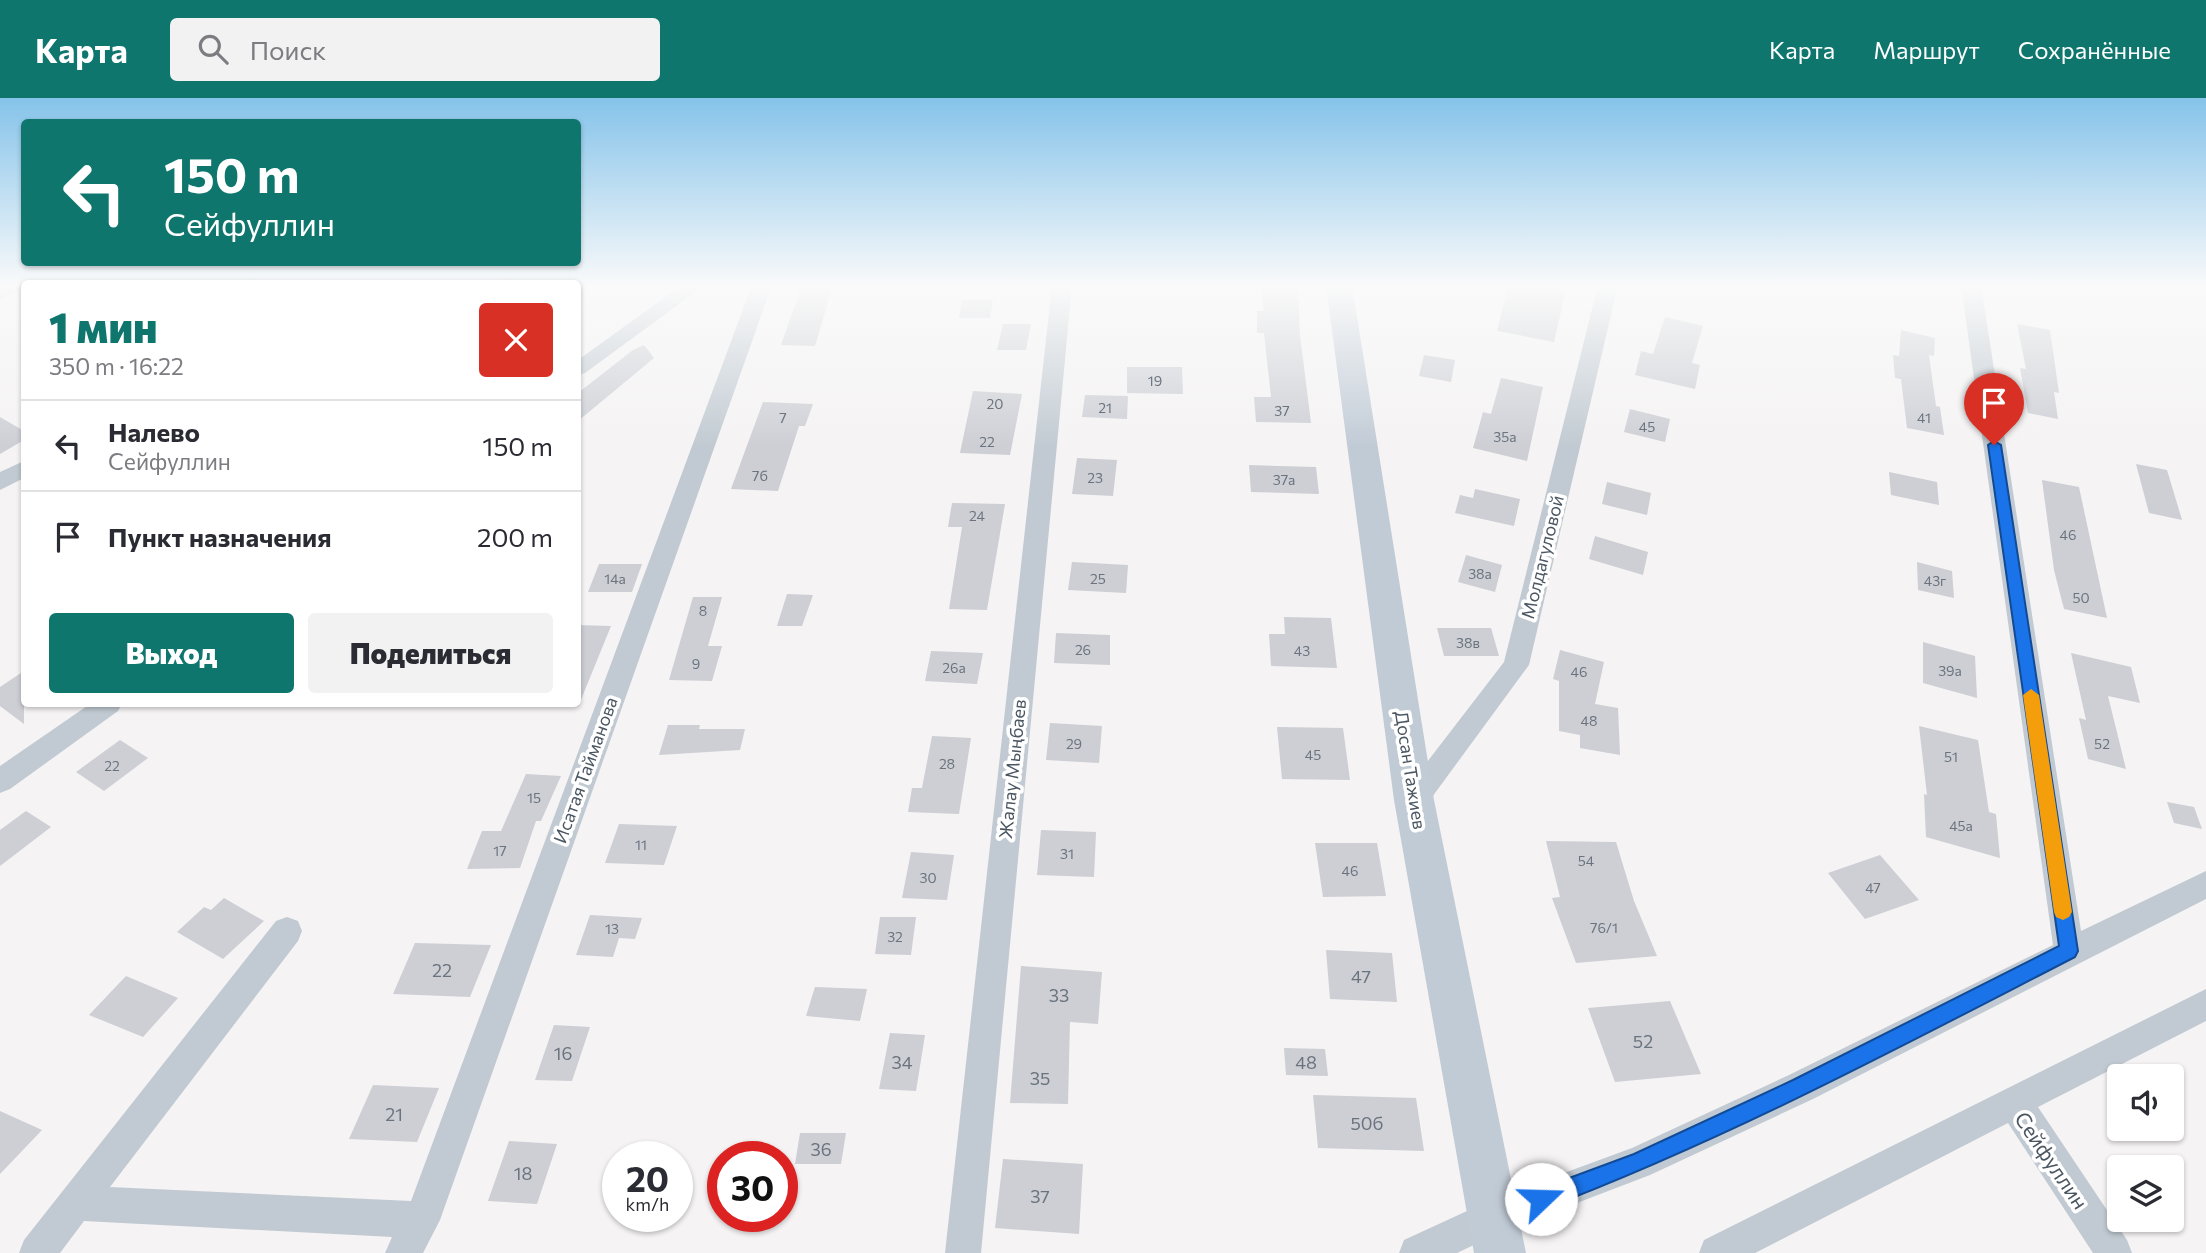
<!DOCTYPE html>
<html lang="ru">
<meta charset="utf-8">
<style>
:root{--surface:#fff;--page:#f2f2f3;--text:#2b2b33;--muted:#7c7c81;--line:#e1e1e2;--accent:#0f766e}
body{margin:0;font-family:Commissioner,sans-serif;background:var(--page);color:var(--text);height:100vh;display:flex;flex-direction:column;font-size:26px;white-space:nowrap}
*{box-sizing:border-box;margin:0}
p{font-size:23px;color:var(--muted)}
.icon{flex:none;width:38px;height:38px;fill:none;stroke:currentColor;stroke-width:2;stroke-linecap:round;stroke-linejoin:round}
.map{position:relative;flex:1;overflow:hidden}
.drawer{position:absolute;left:21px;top:182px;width:560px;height:427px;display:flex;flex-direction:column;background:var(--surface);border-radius:7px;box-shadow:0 2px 5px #0004}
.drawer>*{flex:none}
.hud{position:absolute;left:21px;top:21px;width:560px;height:147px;border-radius:7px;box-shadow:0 2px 5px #0004;background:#0f766e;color:#fff;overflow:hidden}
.fabs{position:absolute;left:2107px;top:966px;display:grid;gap:14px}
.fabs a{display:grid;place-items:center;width:77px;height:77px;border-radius:7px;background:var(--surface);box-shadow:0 2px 5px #0004;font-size:35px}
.speed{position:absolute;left:602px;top:1043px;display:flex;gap:14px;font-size:35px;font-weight:700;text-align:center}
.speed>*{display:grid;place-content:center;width:91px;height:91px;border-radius:50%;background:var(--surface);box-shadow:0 2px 5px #0004;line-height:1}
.speed small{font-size:18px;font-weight:400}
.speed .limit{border:10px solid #d22;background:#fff;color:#111}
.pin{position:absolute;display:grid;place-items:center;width:60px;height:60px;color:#fff;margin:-72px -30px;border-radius:50% 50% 50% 0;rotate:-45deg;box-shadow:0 0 7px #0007}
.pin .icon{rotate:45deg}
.me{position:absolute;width:77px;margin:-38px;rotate:69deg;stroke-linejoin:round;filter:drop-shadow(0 0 5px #0008)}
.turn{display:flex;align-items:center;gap:24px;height:147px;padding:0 28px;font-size:32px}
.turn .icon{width:91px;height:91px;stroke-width:2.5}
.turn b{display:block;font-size:49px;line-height:60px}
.round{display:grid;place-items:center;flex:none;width:74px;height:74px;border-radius:7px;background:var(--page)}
.overview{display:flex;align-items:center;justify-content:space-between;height:119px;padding:0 28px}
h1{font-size:42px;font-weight:800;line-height:52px;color:var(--accent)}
.button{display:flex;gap:14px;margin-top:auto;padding:14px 28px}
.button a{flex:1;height:80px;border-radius:7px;background:var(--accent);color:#fff;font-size:28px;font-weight:800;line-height:80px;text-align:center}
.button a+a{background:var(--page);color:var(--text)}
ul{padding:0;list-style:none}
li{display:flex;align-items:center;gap:21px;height:91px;padding:0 28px;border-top:2px solid var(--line)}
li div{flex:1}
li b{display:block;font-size:26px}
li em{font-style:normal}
header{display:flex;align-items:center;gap:42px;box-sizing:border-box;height:98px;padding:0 35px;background:var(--accent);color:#fff}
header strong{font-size:33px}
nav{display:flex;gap:38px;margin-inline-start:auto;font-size:24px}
.search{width:490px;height:63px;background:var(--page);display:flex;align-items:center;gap:18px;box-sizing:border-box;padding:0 24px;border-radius:7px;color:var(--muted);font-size:26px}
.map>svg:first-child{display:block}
</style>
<header>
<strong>Карта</strong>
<div class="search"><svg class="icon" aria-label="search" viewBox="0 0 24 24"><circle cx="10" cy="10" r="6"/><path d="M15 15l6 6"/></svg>Поиск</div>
<nav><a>Карта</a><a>Маршрут</a><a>Сохранённые</a></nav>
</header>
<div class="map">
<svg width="2206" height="1155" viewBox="0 0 2206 1155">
<rect width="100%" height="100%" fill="#f5f3f3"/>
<g fill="#cdcfd5">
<polygon points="802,187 833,187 815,248 781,247"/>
<polygon points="1260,187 1298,187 1300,237 1311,325 1256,324 1254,299 1271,299 1264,235 1257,235 1257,213 1264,213"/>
<polygon points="1508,187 1541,187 1566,192 1554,244 1497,233"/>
<polygon points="962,202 993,202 990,220 959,220"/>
<polygon points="1665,219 1703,228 1692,265 1700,267 1695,291 1635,277 1641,253 1653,256"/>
<polygon points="1003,226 1031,226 1026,252 997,252"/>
<polygon points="2017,226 2050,232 2059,295 2054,294 2058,321 2028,315 2020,270 2026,271"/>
<polygon points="1901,232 1935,240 1934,258 1929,257 1936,308 1940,309 1944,337 1907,330 1901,281 1895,280 1893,257 1899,258"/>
<polygon points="644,247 654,260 578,323 578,295 633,252"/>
<polygon points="1424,257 1455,262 1451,284 1419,278"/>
<polygon points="1127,269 1182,269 1183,296 1127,295"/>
<polygon points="1501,280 1543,289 1527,363 1473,350 1483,314 1491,316"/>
<polygon points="973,293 1022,296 1010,357 960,355"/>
<polygon points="1085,297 1128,298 1127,321 1082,319"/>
<polygon points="763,304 813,306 805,328 799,328 778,393 731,391"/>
<polygon points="1630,311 1670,321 1665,344 1624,334"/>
<polygon points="0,319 24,333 24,342 0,356"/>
<polygon points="1077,360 1117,362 1113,398 1072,396"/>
<polygon points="2136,366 2167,372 2182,422 2149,415"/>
<polygon points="1249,367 1316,369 1319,396 1251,394"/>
<polygon points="1889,374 1937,384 1939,407 1891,397"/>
<polygon points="2042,382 2079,389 2107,520 2064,511 2054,472"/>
<polygon points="1607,384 1651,395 1647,417 1602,406"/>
<polygon points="1475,391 1520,401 1514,428 1455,415 1460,397 1473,400"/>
<polygon points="952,405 1005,406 987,512 949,511 962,429 948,429"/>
<polygon points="1595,438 1648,454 1643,477 1589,461"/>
<polygon points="1466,457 1502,467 1495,494 1458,484"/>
<polygon points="1072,464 1128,467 1126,495 1068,492"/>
<polygon points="1917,464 1952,473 1954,500 1918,492"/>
<polygon points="599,466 642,466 632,494 588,494"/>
<polygon points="787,496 813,497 802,528 777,528"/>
<polygon points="693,499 722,499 708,548 722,548 712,583 669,582"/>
<polygon points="1284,519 1331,520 1337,570 1271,568 1269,536 1285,536"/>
<polygon points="578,527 611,528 578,609"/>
<polygon points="1437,530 1491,530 1499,558 1444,558"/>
<polygon points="1056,535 1110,537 1110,567 1054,565"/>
<polygon points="1923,544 1975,558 1977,600 1923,585"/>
<polygon points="1560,552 1604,564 1595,606 1618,610 1620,657 1580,650 1580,637 1559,633 1559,583 1553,581"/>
<polygon points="931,553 983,555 977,586 925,583"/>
<polygon points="2071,555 2131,569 2140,605 2108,598 2126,671 2088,661 2079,620 2086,622"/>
<polygon points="24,573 24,626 0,608 0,589"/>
<polygon points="1050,625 1102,628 1099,665 1046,662"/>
<polygon points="668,627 700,627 699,631 745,631 740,652 659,657"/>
<polygon points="1919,628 1978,642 1989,714 1996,716 2000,760 1926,739 1924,696 1927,697"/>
<polygon points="1277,629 1343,630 1350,682 1282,681"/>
<polygon points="932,638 971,640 959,716 908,714 912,690 922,690"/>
<polygon points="120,642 148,660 104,693 76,674"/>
<polygon points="526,676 561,678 541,723 536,723 520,770 467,771 482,733 501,733"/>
<polygon points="2167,704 2194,709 2202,731 2174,725"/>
<polygon points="26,713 51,729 0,768 0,732"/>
<polygon points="619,726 677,728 664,767 605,765"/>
<polygon points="1041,732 1096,734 1094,779 1037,777"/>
<polygon points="1546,743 1616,744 1634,803 1657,858 1576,865 1552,800 1560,799"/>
<polygon points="1315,745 1377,745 1386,798 1323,799"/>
<polygon points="911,754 954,757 947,802 902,800"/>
<polygon points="1880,757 1919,802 1865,821 1828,775"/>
<polygon points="224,800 264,823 223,861 177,834 204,809 211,812"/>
<polygon points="590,817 642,820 635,841 619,840 613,859 576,857"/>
<polygon points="880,819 916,819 911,857 875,856"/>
<polygon points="415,845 491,847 470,899 393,896"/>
<polygon points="1326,852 1392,855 1397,904 1330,901"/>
<polygon points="1021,868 1102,874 1098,926 1070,924 1068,1006 1010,1005"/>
<polygon points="126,878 178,900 143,939 89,917"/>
<polygon points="815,889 867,891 860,923 806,918"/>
<polygon points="1670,903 1701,976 1615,984 1588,910"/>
<polygon points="554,927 590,929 572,983 535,982"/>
<polygon points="890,935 925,937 916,993 879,991"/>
<polygon points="1284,950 1325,951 1328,978 1286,977"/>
<polygon points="373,987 439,990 417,1044 349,1041"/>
<polygon points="1313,997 1416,1000 1424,1053 1318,1050"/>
<polygon points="0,1013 42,1032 0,1076"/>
<polygon points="800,1035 846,1035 841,1066 795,1066"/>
<polygon points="509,1043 557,1046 537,1106 488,1103"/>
<polygon points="1003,1061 1083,1066 1079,1136 995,1130"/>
</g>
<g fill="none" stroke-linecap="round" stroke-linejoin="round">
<g fill="#c1cad2" fill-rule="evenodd">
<polygon points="24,187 24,191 0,201 0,188"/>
<polygon points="682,187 705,187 585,275 578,277 578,262"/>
<polygon points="752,187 772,187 440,1122 423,1155 385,1155 392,1139 84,1123 60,1155 19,1155 24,1142 276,823 287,819 298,823 302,833 298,843 110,1089 411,1103"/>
<polygon points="1052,187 1072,187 981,1155 945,1155"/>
<polygon points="1598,187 1618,187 1529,567 1424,710 1414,714 1404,710 1400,702 1404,694 1504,564"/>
<polygon points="1961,187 1981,187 2081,833 2206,773 2206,801 1813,1001 1650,1077 1501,1134 1457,1155 1399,1155 1404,1142 1493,1101 1632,1050 1789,977 2053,847"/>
<polygon points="24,363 24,380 0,392 0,374"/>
<polygon points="90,606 122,606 118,613 10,691 0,695 0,668"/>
<polygon points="2206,891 2206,923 2038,1009 2127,1142 2132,1155 2093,1155 2008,1025 1755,1155 1699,1155 1704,1142"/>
</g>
<polygon fill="#c1cbd6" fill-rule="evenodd" points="1326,187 1352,187 1434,702 1526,1155 1474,1155 1394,702"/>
</g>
<linearGradient id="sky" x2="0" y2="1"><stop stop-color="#85c3ea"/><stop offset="0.54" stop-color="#fafafa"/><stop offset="1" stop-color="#fafafa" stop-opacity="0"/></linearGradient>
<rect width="2206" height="349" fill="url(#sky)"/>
<path fill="#1a73e8" stroke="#114b97" stroke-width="2" d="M1994,343l7,4 77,506 -3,6c-175,90 -349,183 -534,253l-7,-3 -3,-8 3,-8 100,-37 159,-74 266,-134 -71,-501z"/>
<polygon fill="#f59e0b" points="2031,591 2039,597 2072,814 2069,819 2063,822 2056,819 2054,814 2023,597"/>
<g text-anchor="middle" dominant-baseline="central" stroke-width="7" stroke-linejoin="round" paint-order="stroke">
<g font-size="14" fill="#6b747e">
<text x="1155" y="282">19</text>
<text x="995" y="305">20</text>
<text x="1105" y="309">21</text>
<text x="1282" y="312">37</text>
<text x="783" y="319">7</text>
<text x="1924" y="319">41</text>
<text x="1647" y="328">45</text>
<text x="1505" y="338">35а</text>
<text x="987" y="343">22</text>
<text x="760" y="377">7б</text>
<text x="1095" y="379">23</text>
<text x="1284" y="381">37а</text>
<text x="977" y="417">24</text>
<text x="2068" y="436">46</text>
<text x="1480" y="475">38а</text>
<text x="615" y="480">14а</text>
<text x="1098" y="480">25</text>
<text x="1935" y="482">43г</text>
<text x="2081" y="499">50</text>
<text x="703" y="512">8</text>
<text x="1468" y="544">38в</text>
<text x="1083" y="551">26</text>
<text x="1302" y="552">43</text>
<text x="696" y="565">9</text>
<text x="954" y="569">26а</text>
<text x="1950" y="572">39а</text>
<text x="1579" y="573">46</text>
<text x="1589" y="622">48</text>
<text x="1074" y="645">29</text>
<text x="2102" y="645">52</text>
<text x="1313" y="656">45</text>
<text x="1951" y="658">51</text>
<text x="947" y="665">28</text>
<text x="112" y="667">22</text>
<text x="534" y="699">15</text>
<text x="1961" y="727">45а</text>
<text x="641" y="746">11</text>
<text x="500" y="752">17</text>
<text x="1067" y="755">31</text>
<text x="1586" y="762">54</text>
<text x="1350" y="772">46</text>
<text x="928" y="779">30</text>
<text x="1873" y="789">47</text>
<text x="1604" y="829">76/1</text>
<text x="612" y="830">13</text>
<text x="895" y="838">32</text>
</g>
<g font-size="18" fill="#4a5661" stroke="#fff">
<text transform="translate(1542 459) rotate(-76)">Молдагуловой</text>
<text transform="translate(1012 671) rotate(-84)">Жалау Мыңбаев</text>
<text transform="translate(585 672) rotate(-70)">Исатая Тайманова</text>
<text transform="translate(1411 672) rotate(81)">Досан Тажиев</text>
</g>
<g font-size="18" fill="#6b747e">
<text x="442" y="872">22</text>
<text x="1361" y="878">47</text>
<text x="1059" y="897">33</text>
<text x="1643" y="943">52</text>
<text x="563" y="955">16</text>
<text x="902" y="964">34</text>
<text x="1306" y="964">48</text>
<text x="1040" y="980">35</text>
<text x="394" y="1016">21</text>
<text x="1367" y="1025">50б</text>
<text x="821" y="1051">36</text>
<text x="523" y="1075">18</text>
<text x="1040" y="1098">37</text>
</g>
<g font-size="21" fill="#4a5661" stroke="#fff">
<text transform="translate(2052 1062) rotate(56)">Сейфуллин</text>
</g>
</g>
</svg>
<div class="fabs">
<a><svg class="icon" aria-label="sound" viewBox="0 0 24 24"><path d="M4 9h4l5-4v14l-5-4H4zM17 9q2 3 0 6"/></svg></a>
<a><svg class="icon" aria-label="layers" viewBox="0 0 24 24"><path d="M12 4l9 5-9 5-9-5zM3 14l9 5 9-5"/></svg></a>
</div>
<div class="speed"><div>20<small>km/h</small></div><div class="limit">30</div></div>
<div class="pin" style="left:1994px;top:347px;background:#d93025"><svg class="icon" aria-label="arrive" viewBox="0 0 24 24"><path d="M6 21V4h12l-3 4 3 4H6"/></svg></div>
<svg class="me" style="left:1541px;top:1101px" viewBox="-20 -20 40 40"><circle r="19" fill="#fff"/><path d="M0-13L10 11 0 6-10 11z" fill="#1a73e8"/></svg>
<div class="hud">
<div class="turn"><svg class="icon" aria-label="left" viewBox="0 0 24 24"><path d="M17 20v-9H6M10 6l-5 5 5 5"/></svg><div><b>150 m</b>Сейфуллин</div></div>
</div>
<section class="drawer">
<div class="overview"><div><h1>1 мин</h1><p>350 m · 16:22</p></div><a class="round" style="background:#d93025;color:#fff"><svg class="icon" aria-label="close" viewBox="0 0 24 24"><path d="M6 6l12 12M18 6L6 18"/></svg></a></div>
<ul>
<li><svg class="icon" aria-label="left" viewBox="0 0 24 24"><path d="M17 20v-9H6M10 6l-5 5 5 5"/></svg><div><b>Налево</b><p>Сейфуллин</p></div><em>150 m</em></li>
<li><svg class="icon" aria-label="arrive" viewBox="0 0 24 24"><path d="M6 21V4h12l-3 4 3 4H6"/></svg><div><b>Пункт назначения</b></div><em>200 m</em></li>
</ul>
<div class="button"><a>Выход</a><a>Поделиться</a></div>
</section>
</div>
